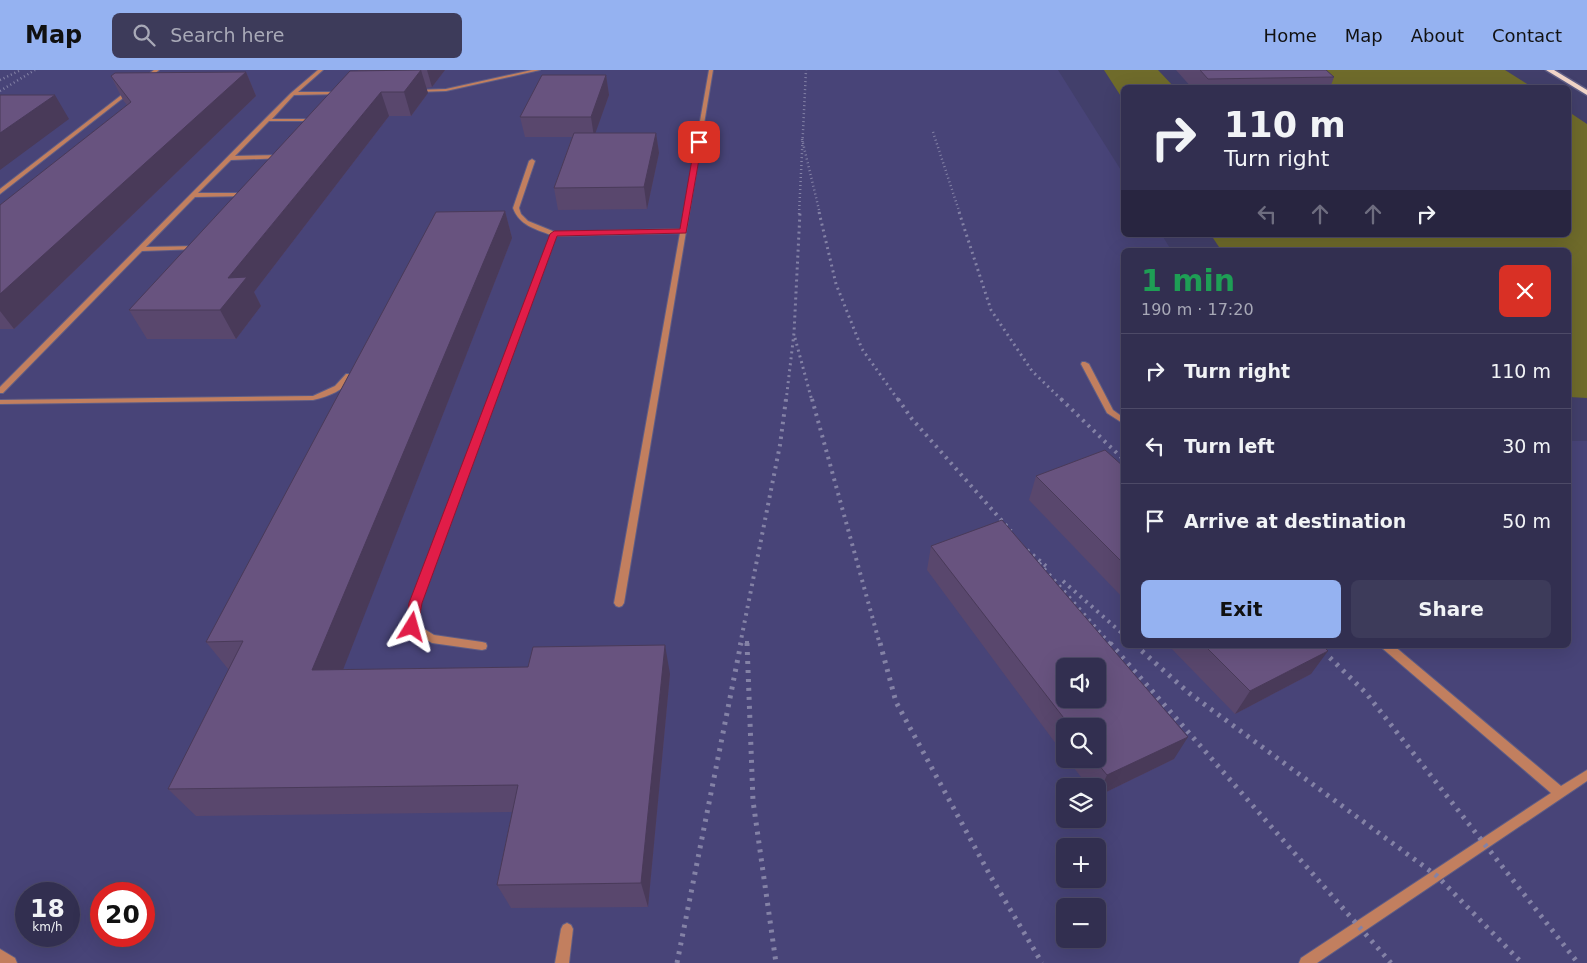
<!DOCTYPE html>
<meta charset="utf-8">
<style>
:root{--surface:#322f50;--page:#3d3b5a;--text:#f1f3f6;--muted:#a8a9b7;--line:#4d4a67;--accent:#95b2f1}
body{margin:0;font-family:"DejaVu Sans",sans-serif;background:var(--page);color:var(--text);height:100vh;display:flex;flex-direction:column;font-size:19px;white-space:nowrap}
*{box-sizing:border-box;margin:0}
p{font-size:16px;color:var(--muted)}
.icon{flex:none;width:28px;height:28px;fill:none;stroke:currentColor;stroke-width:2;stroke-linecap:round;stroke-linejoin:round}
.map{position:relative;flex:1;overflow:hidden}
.side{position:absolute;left:1121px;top:178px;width:450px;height:400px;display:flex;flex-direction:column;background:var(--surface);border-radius:8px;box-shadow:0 5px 20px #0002,0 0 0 1px var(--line)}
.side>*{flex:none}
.hud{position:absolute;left:1121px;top:15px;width:450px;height:152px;border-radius:8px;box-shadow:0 5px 20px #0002,0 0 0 1px var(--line);background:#322f50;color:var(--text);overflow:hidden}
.tools{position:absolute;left:1056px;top:588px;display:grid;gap:10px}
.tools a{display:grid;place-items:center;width:50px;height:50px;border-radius:8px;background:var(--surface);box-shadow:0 5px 20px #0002,0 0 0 1px var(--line);font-size:25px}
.speed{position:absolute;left:15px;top:812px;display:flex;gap:10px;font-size:25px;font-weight:700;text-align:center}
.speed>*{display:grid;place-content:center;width:65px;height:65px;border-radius:50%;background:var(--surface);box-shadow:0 5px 20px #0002,0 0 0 1px var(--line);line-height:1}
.speed small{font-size:12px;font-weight:400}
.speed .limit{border:8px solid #d22;background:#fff;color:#111}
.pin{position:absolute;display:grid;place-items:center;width:42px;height:42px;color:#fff;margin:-21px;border-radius:10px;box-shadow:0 2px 8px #0006}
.me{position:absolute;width:55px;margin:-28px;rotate:8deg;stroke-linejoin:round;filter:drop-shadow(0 0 4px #0008)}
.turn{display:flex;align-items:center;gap:18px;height:105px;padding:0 20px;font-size:22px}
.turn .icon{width:65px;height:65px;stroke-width:2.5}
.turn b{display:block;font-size:35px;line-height:42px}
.lanes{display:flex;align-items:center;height:48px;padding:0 20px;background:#0003;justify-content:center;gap:25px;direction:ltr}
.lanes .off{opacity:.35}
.round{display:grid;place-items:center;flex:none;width:52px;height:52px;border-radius:8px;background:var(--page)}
.overview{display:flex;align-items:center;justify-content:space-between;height:85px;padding:0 20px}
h1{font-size:30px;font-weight:700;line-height:38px;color:#1e9e55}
.button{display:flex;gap:10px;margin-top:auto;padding:10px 20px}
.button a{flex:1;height:58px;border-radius:8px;background:var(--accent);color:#111;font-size:20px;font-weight:700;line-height:58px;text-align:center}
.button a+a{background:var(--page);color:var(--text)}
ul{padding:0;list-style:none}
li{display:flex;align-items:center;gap:15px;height:75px;padding:0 20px;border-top:1px solid var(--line)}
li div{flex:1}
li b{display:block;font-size:19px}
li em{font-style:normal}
header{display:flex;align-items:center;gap:30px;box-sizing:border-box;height:70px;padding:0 25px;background:var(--accent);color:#111}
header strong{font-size:24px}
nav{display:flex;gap:28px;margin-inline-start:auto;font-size:18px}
.search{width:350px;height:45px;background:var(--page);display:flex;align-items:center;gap:12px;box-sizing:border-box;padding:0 18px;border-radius:8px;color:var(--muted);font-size:19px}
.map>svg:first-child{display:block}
</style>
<header>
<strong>Map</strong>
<div class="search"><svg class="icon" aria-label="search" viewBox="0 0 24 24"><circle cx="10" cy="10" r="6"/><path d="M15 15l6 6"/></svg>Search here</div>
<nav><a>Home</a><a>Map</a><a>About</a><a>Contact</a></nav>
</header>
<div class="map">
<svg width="1587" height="893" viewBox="0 0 1587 893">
<rect width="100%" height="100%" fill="#423f6b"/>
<path fill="#484478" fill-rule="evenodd" d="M0,0h1058l66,105v60h38l9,15h-47v395h445v-204h18v522h-1587zM1065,596h33v33h-33zM1065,656h33v33h-33zM1065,716h33v33h-33zM1065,776h33v33h-33zM26,824h43v42h-43zM101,824h43v42h-43zM1065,836h33v33h-33z"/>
<g fill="#6f6b2b">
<polygon points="1104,0 1158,0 1174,17 1124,18 1124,31"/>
<polygon points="1308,0 1505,0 1532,17 1329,17"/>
<polygon points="1569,42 1587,54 1587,328 1569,327 1569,180 1221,180 1211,165 1569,165"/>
</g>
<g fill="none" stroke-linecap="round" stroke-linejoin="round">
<defs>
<g id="minor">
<polygon points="154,0 159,0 146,11 142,11 142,9"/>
<polygon points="318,0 323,0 298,22 343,22 343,24 294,25 272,49 319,49 319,51 269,51 235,86 282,85 285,87 284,88 231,90 198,123 246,123 248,124 248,126 195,127 146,177 197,176 200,178 199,179 142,181 3,323 0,323 0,317 265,49 291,23"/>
<polygon points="532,0 540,0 446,21 416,22 414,21 416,20 446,19"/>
<path d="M709,0h4l-89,533 -2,3 -3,1 -3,-1 -2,-3 66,-370 -124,3 -135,367 -3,22 16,10 48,7 4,1 1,3 -1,3 -4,1 -50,-7 -22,-13 -2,-3 3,-24 140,-368c-16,-6 -32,-10 -38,-27l16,-47 3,-2 3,2 -16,47 2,6 7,7 27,11 126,-3z"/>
<polygon points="128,20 132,21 0,124 0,119"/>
<polygon points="1082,292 1085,292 1089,294 1113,340 1124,348 1124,354 1107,343 1081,294"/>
<path d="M346,304h6l1,2c-10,15 -23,20 -40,24l-313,4v-4l313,-4 22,-10z"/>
<polygon points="1381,575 1393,575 1561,716 1587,700 1587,711 1317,893 1299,893 1301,888 1551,723 1382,578"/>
<polygon points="567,853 571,855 573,859 569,893 555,893 561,859 563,855"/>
<polygon points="0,879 15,888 17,893 0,893"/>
</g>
<polygon id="major" points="1546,0 1554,0 1587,20 1587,25"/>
</defs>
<use href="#minor" stroke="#5f5d85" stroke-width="2"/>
<use href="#major" stroke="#5f5d85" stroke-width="3"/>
<use href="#minor" fill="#c27f5f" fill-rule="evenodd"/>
<use href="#major" fill="#f2d6c9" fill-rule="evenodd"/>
<g stroke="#8482a6" stroke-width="2.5" stroke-dasharray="1 3" stroke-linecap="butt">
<polyline points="0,10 21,0"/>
<polyline points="0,21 35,0"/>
<polyline points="933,62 960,144"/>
<polyline points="802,69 820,144"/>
<polyline points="799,144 806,0"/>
</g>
<g stroke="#8482a6" stroke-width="3" stroke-dasharray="2 4" stroke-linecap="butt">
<polyline points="819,142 836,214 862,279 899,331"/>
<polyline points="959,142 991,240 1032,301 1063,331"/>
<polyline points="795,268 812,331"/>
<polyline points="786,331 794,263 800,142"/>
</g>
<g stroke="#8482a6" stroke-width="4" stroke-dasharray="2.5 5" stroke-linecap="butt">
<polyline points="812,329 880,575"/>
<polyline points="898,329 912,349 1011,461"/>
<polyline points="1061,329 1124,390"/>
<polyline points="1027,480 1046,496"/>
<polyline points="1039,493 1111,575"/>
<polyline points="1063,511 1124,565"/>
<polyline points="747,571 747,575"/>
<polyline points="740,575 780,375 786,329"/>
</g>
<g stroke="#8482a6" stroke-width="5" stroke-dasharray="3 6" stroke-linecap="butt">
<polyline points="747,573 753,731 776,893"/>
<polyline points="880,573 896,632 991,807 1042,893"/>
<polyline points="1110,573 1391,893"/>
<polyline points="1135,575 1189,623 1437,806 1522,893"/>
<polyline points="1317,575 1366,623 1578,893"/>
<polyline points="677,893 741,573"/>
</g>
</g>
<g fill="#59476d">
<polygon points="358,0 445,0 432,17 426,18 428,23 411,46 389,46 254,222 261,236 236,269 147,269 129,240 358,1"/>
<polygon points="1176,0 1326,0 1334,7 1330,18 1192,18"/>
<polygon points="246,2 256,26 14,259 0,259 0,135 127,35 123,30 111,6"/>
<polygon points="606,5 609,25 595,63 656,63 659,83 647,139 558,140 554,118 572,67 525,67 520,47"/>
<polygon points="505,141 512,168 343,599 670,604 648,837 511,838 497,815 512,742 196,746 168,719 229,600 206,572"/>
<polygon points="1124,397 1124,529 1029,430 1036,406"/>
<polygon points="931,476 1174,689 1098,726 1098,716 1088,716 1067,689 1098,689 1098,656 1065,656 1065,686 927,500"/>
<polygon points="1168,575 1322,575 1311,604 1235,644"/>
</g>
<g fill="#493a59">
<polygon points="421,0 428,23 411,46 404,22"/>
<polygon points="427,0 445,0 432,17"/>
<polygon points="246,2 256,26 14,259 0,241 0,224"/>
<polygon points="606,5 609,25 594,67 591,47"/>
<polygon points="381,22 389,46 254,222 261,236 236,269 220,240 228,208"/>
<polygon points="55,25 69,49 0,100 0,63"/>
<polygon points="656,63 659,83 647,139 644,117"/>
<polygon points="505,141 512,168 332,628 312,600"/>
<polygon points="665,575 670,604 648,837 641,813"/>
<polygon points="1328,581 1311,604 1235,644 1250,621"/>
<polygon points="1188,667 1174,689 1098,726 1098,724 1107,705"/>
</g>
<g fill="#68537f" stroke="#493a59" fill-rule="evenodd">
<polygon points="421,0 404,22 381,22 228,208 247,207 220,240 129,240 350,1"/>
<polygon points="1200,0 1326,0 1334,7 1208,9"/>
<polygon points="246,2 0,224 0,135 131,32 111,6 115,3"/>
<polygon points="542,5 606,5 591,47 520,47"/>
<polygon points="0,25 55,25 0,63"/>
<polygon points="574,63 656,63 644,117 554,118"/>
<polygon points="505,141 312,600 528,597 533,577 665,575 641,813 497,815 518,715 168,719 243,571 206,572 436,142"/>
<polygon points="1105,380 1124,397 1124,494 1036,406"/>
<path d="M1002,450l186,217 -81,38 -13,-16h4v-33h-28l-139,-180zM1065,596h33v33h-33z"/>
<polygon points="1204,575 1322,575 1328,581 1250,621"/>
</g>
<polygon fill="#e11d48" stroke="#92132f" points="699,70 702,72 686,163 557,166 422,533 417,561 412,562 408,561 406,557 409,533 550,164 554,161 680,159 695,72"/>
</svg>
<div class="tools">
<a><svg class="icon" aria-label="sound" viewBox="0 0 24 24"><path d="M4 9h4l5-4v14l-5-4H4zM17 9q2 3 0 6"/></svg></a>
<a><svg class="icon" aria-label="search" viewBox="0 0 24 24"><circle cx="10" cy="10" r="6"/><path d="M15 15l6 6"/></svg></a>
<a><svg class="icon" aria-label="layers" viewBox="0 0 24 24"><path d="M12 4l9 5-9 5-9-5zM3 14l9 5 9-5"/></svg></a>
<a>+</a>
<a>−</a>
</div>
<div class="speed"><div>18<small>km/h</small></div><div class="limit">20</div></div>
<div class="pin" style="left:699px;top:72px;background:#d93025"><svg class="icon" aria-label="arrive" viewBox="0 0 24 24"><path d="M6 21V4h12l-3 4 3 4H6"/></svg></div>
<svg class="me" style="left:412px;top:557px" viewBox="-20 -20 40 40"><path d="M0-17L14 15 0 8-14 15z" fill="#e11d48" stroke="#fff" stroke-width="4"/></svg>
<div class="hud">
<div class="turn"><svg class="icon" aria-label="right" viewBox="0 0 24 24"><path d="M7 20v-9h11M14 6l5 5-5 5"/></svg><div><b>110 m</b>Turn right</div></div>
<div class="lanes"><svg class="icon off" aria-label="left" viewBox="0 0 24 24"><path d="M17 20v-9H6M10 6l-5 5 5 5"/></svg><svg class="icon off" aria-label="ahead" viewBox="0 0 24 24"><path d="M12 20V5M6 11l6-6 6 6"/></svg><svg class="icon off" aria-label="ahead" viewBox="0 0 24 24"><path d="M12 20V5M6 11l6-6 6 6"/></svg><svg class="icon" aria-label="right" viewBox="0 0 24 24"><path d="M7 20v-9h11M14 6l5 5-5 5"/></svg></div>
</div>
<section class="side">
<div class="overview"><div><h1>1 min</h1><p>190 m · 17:20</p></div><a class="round" style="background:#d93025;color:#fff"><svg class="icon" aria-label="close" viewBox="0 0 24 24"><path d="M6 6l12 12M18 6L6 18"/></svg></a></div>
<ul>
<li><svg class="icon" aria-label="right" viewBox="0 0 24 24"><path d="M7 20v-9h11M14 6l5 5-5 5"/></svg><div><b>Turn right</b></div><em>110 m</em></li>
<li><svg class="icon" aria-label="left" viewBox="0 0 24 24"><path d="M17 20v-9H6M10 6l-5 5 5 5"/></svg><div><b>Turn left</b></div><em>30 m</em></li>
<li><svg class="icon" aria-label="arrive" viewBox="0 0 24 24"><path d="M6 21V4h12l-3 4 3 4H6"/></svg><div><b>Arrive at destination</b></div><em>50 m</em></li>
</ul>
<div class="button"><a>Exit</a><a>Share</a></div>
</section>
</div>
